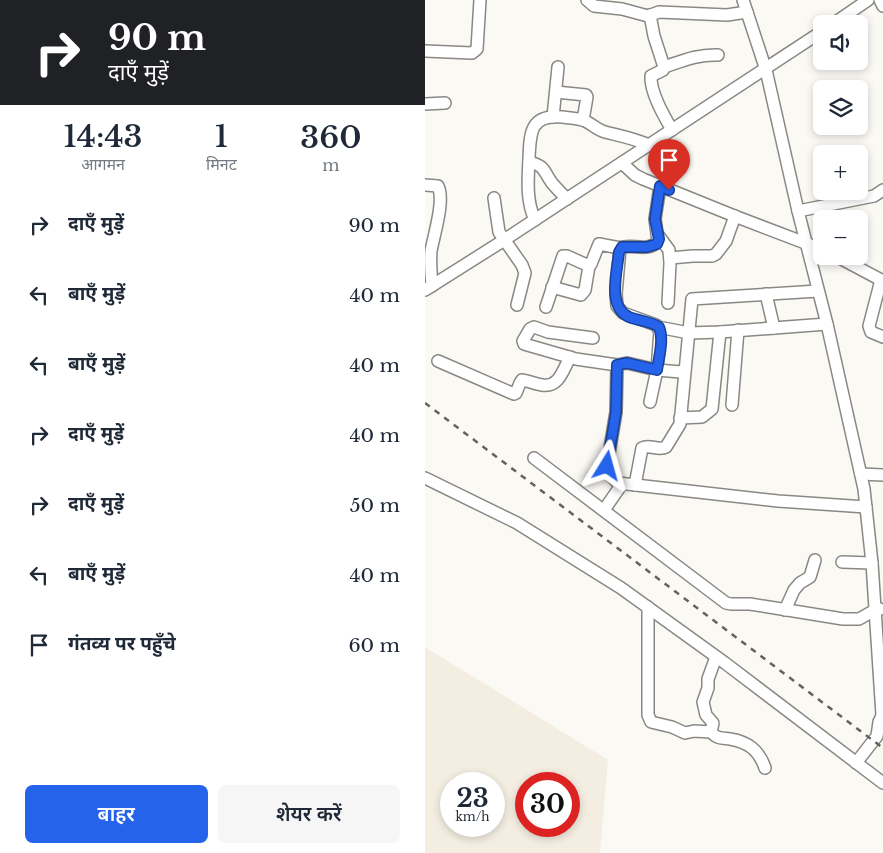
<!DOCTYPE html>
<html lang="hi">
<meta charset="utf-8">
<style>
:root{--surface:#fff;--page:#f6f6f7;--text:#1f2937;--muted:#747a83;--accent:#2563eb}
body{margin:0;font-family:"Libre Baskerville","Noto Sans Devanagari",serif;background:var(--page);color:var(--text);height:100vh;display:flex;flex-direction:column;font-size:19px;white-space:nowrap}
*{box-sizing:border-box;margin:0}
p{font-size:16px;color:var(--muted)}
.icon{flex:none;width:28px;height:28px;fill:none;stroke:currentColor;stroke-width:2;stroke-linecap:round;stroke-linejoin:round}
.map{position:relative;flex:1;overflow:hidden}
.panel{display:flex;flex-direction:column;background:var(--surface);width:425px}
.panel>*{flex:none}
.banner{background:#202124;color:#fff;overflow:hidden}
.fabs{position:absolute;left:388px;top:15px;display:grid;gap:10px}
.fabs a{display:grid;place-items:center;width:55px;height:55px;border-radius:8px;background:var(--surface);box-shadow:0 2px 8px #0003;font-size:25px}
.speed{position:absolute;left:15px;top:772px;display:flex;gap:10px;font-size:25px;font-weight:700;text-align:center}
.speed>*{display:grid;place-content:center;width:65px;height:65px;border-radius:50%;background:var(--surface);box-shadow:0 2px 8px #0003;line-height:1}
.speed small{font-size:12px;font-weight:400}
.speed .limit{border:8px solid #d22;background:#fff;color:#111}
.pin{position:absolute;display:grid;place-items:center;width:42px;height:42px;color:#fff;margin:-51px -21px;border-radius:50% 50% 50% 0;rotate:-45deg;box-shadow:0 0 5px #0007}
.pin .icon{rotate:45deg}
.me{position:absolute;width:55px;margin:-28px;rotate:8deg;stroke-linejoin:round;filter:drop-shadow(0 0 4px #0008)}
.turn{display:flex;align-items:center;gap:18px;height:105px;padding:0 25px;font-size:22px}
.turn .icon{width:65px;height:65px;stroke-width:2.5}
.turn b{display:block;font-size:35px;line-height:42px}
.eta{display:flex;justify-content:space-evenly;align-items:center;height:85px;text-align:center}
.eta b{font-size:30px;font-weight:600;line-height:35px}
.action{display:flex;gap:10px;margin-top:auto;padding:10px 25px}
.action a{flex:1;height:58px;border-radius:8px;background:var(--accent);color:#fff;font-size:20px;font-weight:600;line-height:58px;text-align:center}
.action a+a{background:var(--page);color:var(--text)}
ul{padding:0;list-style:none}
li{display:flex;align-items:center;gap:15px;height:70px;padding:0 25px}
li div{flex:1}
li b{display:block;font-size:19px}
li em{font-style:normal}
main{display:flex;flex:1;min-height:0}
.map>svg:first-child{display:block}
</style>
<main>
<section class="panel">
<div class="banner">
<div class="turn"><svg class="icon" aria-label="right" viewBox="0 0 24 24"><path d="M7 20v-9h11M14 6l5 5-5 5"/></svg><div><b>90 m</b>दाएँ मुड़ें</div></div>
</div>
<div class="eta">
<div><b>14:43</b><p>आगमन</p></div>
<div><b>1</b><p>मिनट</p></div>
<div><b>360</b><p>m</p></div>
</div>
<ul>
<li><svg class="icon" aria-label="right" viewBox="0 0 24 24"><path d="M7 20v-9h11M14 6l5 5-5 5"/></svg><div><b>दाएँ मुड़ें</b></div><em>90 m</em></li>
<li><svg class="icon" aria-label="left" viewBox="0 0 24 24"><path d="M17 20v-9H6M10 6l-5 5 5 5"/></svg><div><b>बाएँ मुड़ें</b></div><em>40 m</em></li>
<li><svg class="icon" aria-label="left" viewBox="0 0 24 24"><path d="M17 20v-9H6M10 6l-5 5 5 5"/></svg><div><b>बाएँ मुड़ें</b></div><em>40 m</em></li>
<li><svg class="icon" aria-label="right" viewBox="0 0 24 24"><path d="M7 20v-9h11M14 6l5 5-5 5"/></svg><div><b>दाएँ मुड़ें</b></div><em>40 m</em></li>
<li><svg class="icon" aria-label="right" viewBox="0 0 24 24"><path d="M7 20v-9h11M14 6l5 5-5 5"/></svg><div><b>दाएँ मुड़ें</b></div><em>50 m</em></li>
<li><svg class="icon" aria-label="left" viewBox="0 0 24 24"><path d="M17 20v-9H6M10 6l-5 5 5 5"/></svg><div><b>बाएँ मुड़ें</b></div><em>40 m</em></li>
<li><svg class="icon" aria-label="arrive" viewBox="0 0 24 24"><path d="M6 21V4h12l-3 4 3 4H6"/></svg><div><b>गंतव्य पर पहुँचे</b></div><em>60 m</em></li>
</ul>
<div class="action"><a>बाहर</a><a>शेयर करें</a></div>
</section>
<div class="map">
<svg width="458" height="853" viewBox="0 0 458 853">
<rect width="100%" height="100%" fill="#fbf9f4"/>
<path fill="#f4eee2" fill-rule="evenodd" d="M0,647l183,113 -8,93h-175zM26,784h43v42h-43zM101,784h43v42h-43z"/>
<g fill="none" stroke-linecap="round" stroke-linejoin="round">
<defs>
<g id="minor">
<polyline points="162,0 169,6 197,9 223,16 234,12 302,15 322,12"/>
<polyline points="318,0 341,70 373,211 402,324 439,489 447,563 457,715"/>
<polyline points="455,0 458,6"/>
<path d="M225,15l4,21 10,31 -1,3 -12,6c-1,16 13,40 21,54"/>
<polyline points="408,24 443,0"/>
<polyline points="0,51 47,53 52,49 55,0"/>
<path d="M239,67c18,-6 34,-13 54,-12"/>
<polyline points="131,92 161,95 162,97 158,120"/>
<polyline points="0,104 20,103"/>
<polyline points="128,117 133,67"/>
<path d="M104,162c17,4 14,9 23,21 5,6 10,11 15,16"/>
<polyline points="197,163 210,175 218,179 312,217 396,249"/>
<path d="M0,185l13,1c7,15 -4,48 -7,65 -1,11 0,23 1,35"/>
<polyline points="69,198 74,232 97,265 100,273 92,305"/>
<polyline points="373,211 449,196 458,190"/>
<path d="M110,220c-9,-19 -7,-40 -6,-61 1,-26 1,-45 33,-42 7,1 17,1 23,4 7,3 12,9 20,11 16,4 28,6 44,13"/>
<polyline points="233,235 244,250 245,263 243,303"/>
<polyline points="411,256 458,281"/>
<polyline points="245,258 268,256 287,256 291,254 301,241 310,216"/>
<polyline points="456,280 444,326 446,332 458,337"/>
<polyline points="127,287 156,295 160,290 164,266"/>
<polyline points="0,290 73,244 396,32"/>
<polyline points="341,294 349,328"/>
<polyline points="121,307 138,256 142,256 164,266 166,264 174,244 195,248"/>
<polyline points="233,327 264,333 295,332 402,324"/>
<polyline points="168,338 123,332 109,327 105,329 98,341 99,344 151,359 192,365 191,412 182,466 184,474 193,483 353,501 441,507"/>
<path d="M13,361l76,33 2,-1 4,-10 2,-3c7,1 13,4 20,5 17,3 21,-15 28,-28"/>
<polyline points="192,365 202,363 232,370 256,372 260,369"/>
<path d="M225,402l7,-32 3,-39 -4,-6 -33,-12 -6,-7 -1,-12 4,-46c12,-5 28,5 38,-7l-3,-22 5,-33"/>
<polyline points="307,405 313,330"/>
<polyline points="255,418 277,417 287,409 295,332"/>
<polyline points="109,458 301,603 306,604 325,604 418,619 434,619 450,610 455,609"/>
<polyline points="436,474 458,475"/>
<polyline points="0,478 92,523 196,588 300,663 458,783"/>
<path d="M210,485l7,-37c8,-4 16,3 24,-1l14,-23 12,-125 126,-8"/>
<polyline points="179,510 197,484"/>
<polyline points="417,562 447,563"/>
<polyline points="223,607 223,715 226,722 247,727 260,733 269,731 286,732 288,723 281,715 278,702 283,688 283,679 291,657"/>
<polyline points="360,610 369,590 375,583 385,577 390,560"/>
<path d="M286,732c6,7 11,6 19,7 18,3 29,11 35,29"/>
<polyline points="431,763 452,736 454,722 458,714"/>
</g>
</defs>
<use href="#minor" stroke="#8a8884" stroke-width="14"/>
<use href="#minor" stroke="#fff" stroke-width="11"/>
<polyline stroke="#63625f" stroke-width="2.5" stroke-dasharray="6 6" stroke-linecap="butt" points="0,403 458,748"/>
</g>
<g fill="none" stroke-linecap="round" stroke-linejoin="round">
<defs>
<path id="route" d="M182,466l9,-54 1,-47 10,-2 30,7c2,-13 7,-31 2,-43 -9,-6 -20,-6 -30,-10 -22,-10 -12,-45 -10,-65l3,-5h25l10,-3 2,-5 -4,-20 5,-33 9,4"/>
</defs>
<use href="#route" stroke="#184099" stroke-width="12"/>
<use href="#route" stroke="#2563eb" stroke-width="9"/>
</g>
</svg>
<div class="fabs">
<a><svg class="icon" aria-label="sound" viewBox="0 0 24 24"><path d="M4 9h4l5-4v14l-5-4H4zM17 9q2 3 0 6"/></svg></a>
<a><svg class="icon" aria-label="layers" viewBox="0 0 24 24"><path d="M12 4l9 5-9 5-9-5zM3 14l9 5 9-5"/></svg></a>
<a>+</a>
<a>−</a>
</div>
<div class="speed"><div>23<small>km/h</small></div><div class="limit">30</div></div>
<div class="pin" style="left:244px;top:190px;background:#d93025"><svg class="icon" aria-label="arrive" viewBox="0 0 24 24"><path d="M6 21V4h12l-3 4 3 4H6"/></svg></div>
<svg class="me" style="left:182px;top:466px" viewBox="-20 -20 40 40"><path d="M0-17L14 15 0 8-14 15z" fill="#2563eb" stroke="#fff" stroke-width="4"/></svg>
</div>
</main>
